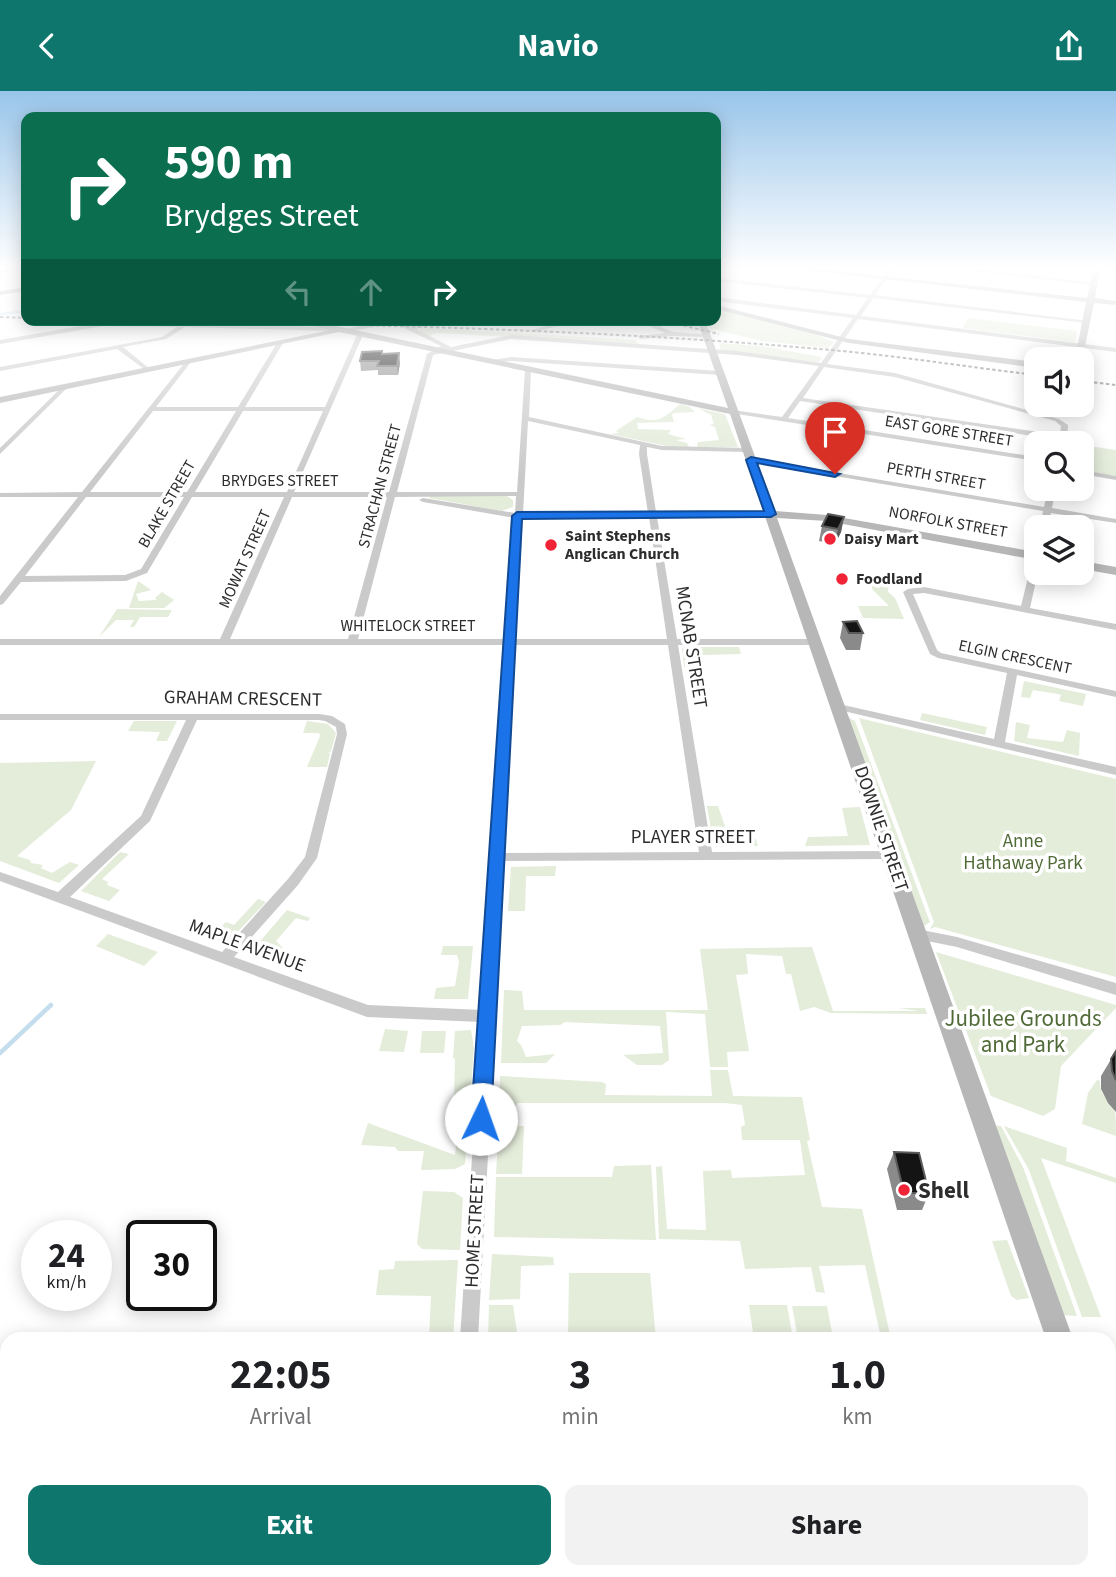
<!DOCTYPE html>
<style>
:root{--surface:#fff;--page:#f2f2f2;--text:#202124;--muted:#757577;--accent:#0f766e}
body{margin:0;font-family:"Source Sans 3",sans-serif;background:var(--page);color:var(--text);height:100vh;display:flex;flex-direction:column;font-size:26px;white-space:nowrap}
*{box-sizing:border-box;margin:0}
p{font-size:23px;color:var(--muted)}
.icon{flex:none;width:38px;height:38px;fill:none;stroke:currentColor;stroke-width:2;stroke-linecap:round;stroke-linejoin:round}
.map{position:relative;flex:1;overflow:hidden}
.panel{position:absolute;left:0px;top:1241px;width:1116px;height:247px;display:flex;flex-direction:column;background:var(--surface);border-radius:21px 21px 0 0;box-shadow:0 4px 18px #0003}
.panel>*{flex:none}
.banner{position:absolute;left:21px;top:21px;width:700px;height:214px;border-radius:14px;box-shadow:0 4px 18px #0003;background:#0b6e4f;color:#fff;overflow:hidden}
.controls{position:absolute;left:1024px;top:256px;display:grid;gap:14px}
.controls a{display:grid;place-items:center;width:70px;height:70px;border-radius:14px;background:var(--surface);box-shadow:0 4px 18px #0003;font-size:35px}
.speed{position:absolute;left:21px;top:1129px;display:flex;gap:14px;font-size:35px;font-weight:700;text-align:center}
.speed>*{display:grid;place-content:center;width:91px;height:91px;border-radius:50%;background:var(--surface);box-shadow:0 4px 18px #0003;line-height:1}
.speed small{font-size:18px;font-weight:400}
.speed .limit{border:4px solid #111;border-radius:10px;background:#fff;color:#111}
.pin{position:absolute;display:grid;place-items:center;width:60px;height:60px;color:#fff;margin:-72px -30px;border-radius:50% 50% 50% 0;rotate:-45deg;box-shadow:0 0 7px #0007}
.pin .icon{rotate:45deg}
.me{position:absolute;width:77px;margin:-38px;rotate:3deg;stroke-linejoin:round;filter:drop-shadow(0 0 5px #0008)}
.turn{display:flex;align-items:center;gap:24px;height:147px;padding:0 28px;font-size:32px}
.turn .icon{width:91px;height:91px;stroke-width:2.5}
.turn b{display:block;font-size:49px;line-height:60px}
.lanes{display:flex;align-items:center;height:66px;padding:0 28px;background:#0003;justify-content:center;gap:35px;direction:ltr}
.lanes .off{opacity:.35}
.eta{display:flex;justify-content:space-evenly;align-items:center;height:119px;text-align:center}
.eta b{font-size:42px;font-weight:700;line-height:49px}
.button{display:flex;gap:14px;margin-top:auto;padding:14px 28px}
.button a{flex:1;height:80px;border-radius:14px;background:var(--accent);color:#fff;font-size:28px;font-weight:700;line-height:80px;text-align:center}
.button a+a{background:var(--page);color:var(--text)}
header{display:flex;justify-content:space-between;align-items:center;height:91px;padding:0 28px;background:var(--accent);color:#fff;font-size:32px;font-weight:700}
.map>svg:first-child{display:block}
</style>
<header><svg class="icon" aria-label="back" viewBox="0 0 24 24"><path d="M15 5l-7 7 7 7"/></svg>Navio<svg class="icon" aria-label="share" viewBox="0 0 24 24"><path d="M12 15V3M7 8l5-5 5 5M5 13v7h14v-7"/></svg></header>
<div class="map">
<svg width="1116" height="1486" viewBox="0 0 1116 1486">
<rect width="100%" height="100%" fill="#fff"/>
<g fill="#e4ecda">
<polygon points="716,218 809,241 834,251 828,257 761,250 713,238 711,241 706,229 716,229"/>
<polygon points="968,227 1077,240 1075,251 963,237"/>
<polygon points="421,237 636,249 638,253 437,242 429,245 418,240"/>
<polygon points="719,252 761,255 822,266 819,271 815,271 721,260"/>
<path d="M680,313l10,3 5,5 -21,1 -7,6 5,-4 2,7 -37,1 1,6 33,1 -3,4 18,5 -10,1 11,3 2,4h-18l-61,-13 9,-1 -3,-2 21,-14c21,7 26,2 43,-13z"/>
<polygon points="698,317 725,323 738,356 697,356 698,351 719,349 715,336 709,334 714,333 711,324"/>
<polygon points="1082,354 1116,359 1116,385 1082,380"/>
<polygon points="431,405 507,405 513,409 513,416 502,420 429,407"/>
<polygon points="866,485 889,494 888,501 895,507 904,528 863,527 858,515 889,515 873,499"/>
<polygon points="138,490 151,499 136,503 139,510 157,509 155,507 162,501 174,509 164,517 129,517"/>
<polygon points="117,518 172,519 168,526 140,526 134,536 130,536 134,529 116,529 99,546"/>
<polygon points="685,556 739,556 741,563 703,564 702,576 684,576 682,558"/>
<polygon points="1024,590 1086,603 1083,615 1059,610 1061,604 1058,603 1033,599 1030,607 1021,606"/>
<polygon points="922,622 987,636 985,644 920,629"/>
<polygon points="847,626 855,630 928,826 930,831 924,835"/>
<polygon points="859,627 1116,688 1116,886 935,836 930,838 934,831"/>
<polygon points="134,630 177,630 167,650 156,650 160,641 128,640"/>
<polygon points="307,630 328,633 336,642 331,660 328,662 330,662 327,676 307,676 320,645 319,642 303,642"/>
<polygon points="1016,631 1030,634 1027,647 1063,651 1067,639 1080,642 1079,665 1014,650"/>
<polygon points="96,670 71,719 17,765 30,769 31,772 43,774 41,777 52,782 70,771 79,774 59,792 0,770 0,672"/>
<polygon points="707,715 718,715 728,744 756,748 758,755 717,755 713,750"/>
<polygon points="860,716 870,754 805,755 808,746 848,745 842,717"/>
<polygon points="120,761 129,763 102,788 108,791 107,794 120,799 109,810 81,800"/>
<polygon points="556,775 555,785 526,785 525,820 508,820 511,776"/>
<polygon points="258,808 266,811 227,852 195,842 210,830 220,837 226,831 234,834"/>
<polygon points="287,819 310,827 308,830 296,827 276,850 284,858 274,870 250,862"/>
<polygon points="108,843 158,861 144,875 96,855"/>
<polygon points="443,855 473,855 468,908 434,908 436,897 455,895 459,871 457,864 441,864"/>
<polygon points="812,856 833,920 919,920 898,917 925,917 927,923 831,922 814,916 800,920 791,883 786,883 782,865 746,863 748,883 736,884 749,960 727,961 728,976 710,976 705,923 666,921 669,969 662,974 637,974 623,964 663,962 660,935 565,931 560,934 522,935 517,950 521,954 526,966 555,963 546,972 501,972 504,899 522,900 524,919 708,919 700,858"/>
<polygon points="936,861 1116,914 1116,917 1061,975 1055,1018 1043,1025 991,1005"/>
<polygon points="385,938 408,940 404,961 379,960"/>
<polygon points="471,939 474,957 465,1073 455,1078 421,1079 424,1060 398,1060 395,1056 361,1054 368,1032 455,1064 459,1016 454,1012 455,968 453,967 455,940"/>
<polygon points="422,940 446,940 444,962 420,962"/>
<polygon points="710,979 728,979 733,1005 802,1006 810,1049 807,1050 822,1116 862,1118 891,1248 798,1248 792,1215 827,1215 833,1247 881,1247 865,1174 819,1175 825,1202 816,1201 811,1176 745,1178 740,1150 659,1148 656,1076 662,1075 667,1138 706,1139 703,1080 731,1079 732,1087 805,1084 800,1049 742,1049 741,1036 745,1034 742,1014 725,1012 517,1012 514,1021 499,1021 500,985 602,991 606,993 605,1004 712,1005"/>
<path d="M1097,989l3,1c-1,15 10,19 15,31 1,6 1,18 1,24l-34,-12 6,-31z"/>
<polygon points="992,1034 1001,1035 1023,1076 1077,1225 1059,1224"/>
<polygon points="499,1035 524,1035 522,1083 496,1083"/>
<polygon points="1004,1035 1067,1057 1066,1070 1116,1087 1116,1092 1041,1067 1101,1226 1082,1226 1029,1079"/>
<polygon points="651,1074 656,1149 494,1146 496,1086 612,1086 614,1075"/>
<polygon points="423,1100 454,1101 463,1107 460,1159 422,1158 417,1153"/>
<polygon points="1007,1149 1009,1154 1029,1207 1017,1209 1011,1205 992,1150"/>
<polygon points="492,1163 553,1166 554,1174 521,1175 520,1208 489,1209"/>
<polygon points="458,1169 453,1248 429,1248 431,1205 376,1204 379,1179 394,1178 395,1170"/>
<polygon points="569,1182 650,1182 656,1248 568,1248"/>
<polygon points="489,1214 513,1214 518,1248 488,1248"/>
<polygon points="787,1214 793,1248 754,1248 749,1214"/>
<polygon points="744,1480 745,1486 631,1486 631,1480"/>
</g>
<g fill="none" stroke-linecap="round" stroke-linejoin="round">
<polyline stroke="#c4deed" stroke-width="2" points="0,223 26,220"/>
<polyline stroke="#c4deed" stroke-width="4.5" points="0,962 51,914"/>
<g stroke="#c4deed" stroke-width="5">
<polyline points="0,1349 7,1353"/>
<polyline points="220,1480 230,1486"/>
</g>
<g fill="#cacaca" fill-rule="evenodd">
<polygon points="18,177 26,177 26,178 0,182 0,180"/>
<path d="M890,177h4l-19,27 214,26 -3,2 -213,-25 -12,18 255,32v4l-258,-33 -31,45 68,9 164,46 9,6 -1,18h-8l1,-3 -260,-39 -12,17 248,39v4l-305,-48v-2l2,-1 49,7 37,-51 -82,-11 -226,-16 -78,16 -36,137h120l8,-122 3,-2 3,2 -2,47 133,29 88,2v4h-3l-85,-2 -15,-3v7l9,58h115l4,2 -4,2 -114,1 20,122h139l5,3 -5,3h-138l34,207 177,-1 6,4 -6,4 -385,2 -26,478h-18l21,-317 -114,-5 -367,-136v-9l58,20 83,-76 45,-96h-186v-6h319l13,2 13,8 2,10 -30,124 -19,27 -64,72 134,48 114,5 24,-365h-506v-6h220l64,-142h-92l-45,76 -21,8 -105,1 -18,22 -3,1v-9l78,-99h-78v-4l82,-1 104,-131 5,1 -35,45h82l39,-64 3,-2 3,2 -38,64h80l32,-72 3,-2 3,2 -69,157h95l38,-138 14,-8 -47,-23 -52,10 -2,-3 49,-10h9l14,7 30,-7h11l-37,9 35,18 60,-12 226,16 84,12 32,-45 -137,-17v-4l140,18 12,-17 -152,-17v-3l154,17zM824,276l71,10 160,44 6,5 -1,9 -257,-37zM153,320h83l-49,81h-97zM243,320h80l-36,81h-92zM528,330l112,24 -1,9 9,59 -125,1zM516,405l-1,17 -92,-15 -4,2 4,2 92,16 -8,121h-149l37,-142zM86,406h98l-43,72 -16,6 -100,1zM292,406h95l-39,142h-118zM649,426l18,122h-151l7,-121zM516,554h152l31,207 -194,1zM197,629h122l6,1 11,6 1,7 -32,123 -17,22 -66,73 -152,-55 80,-76z"/>
<polygon points="948,177 963,177 1097,192 1094,194"/>
<polygon points="568,229 579,229 535,241 532,239"/>
<polygon points="636,229 644,229 673,241 709,244 706,246 672,245 640,248 638,245 665,242"/>
<polygon points="103,231 333,236 336,238 333,240 185,236 166,248 123,256 150,278 148,281 117,258 0,280 0,276 162,246 177,236 103,235 0,253 0,249"/>
<polygon points="511,266 720,280 723,282 720,284 511,270 489,272 486,270"/>
<polygon points="63,295 68,296 0,363 0,357"/>
<polygon points="748,367 1044,416 1048,397 1056,397 1052,417 1116,428 1116,432 1051,422 1048,436 1040,436 1043,420 751,371 747,369"/>
<polygon points="1082,379 1116,385 1116,389 1082,383"/>
<polygon points="1036,467 1036,481 1038,481 1030,517 1116,533 1116,539 924,502 913,503 937,559 941,562 1116,600 1116,606 1017,584 1005,651 1116,676 1116,684 835,618 834,616 835,614 839,613 994,648 1007,582 938,567 930,563 903,501 908,498 924,496 1021,515 1032,470"/>
<polygon points="917,838 957,846 1116,892 1116,904 957,856 912,847 910,843 912,839"/>
<rect x="445" y="1480" width="22" height="6"/>
</g>
<g fill="#b7b7b7" fill-rule="evenodd">
<polygon points="786,177 807,177 1087,207 1094,177 1100,177 1095,207 1116,210 1116,214 1094,212 1082,270 1082,268 1075,268 1086,211"/>
<polygon points="716,214 849,248 1036,271 1036,277 849,252 716,218"/>
<polygon points="290,229 307,229 728,317 697,229 705,229 775,420 827,424 1036,461 1036,469 827,430 777,427 1073,1248 1046,1248 730,323 339,241 0,312 0,306 331,239"/>
<polygon points="1082,470 1116,476 1116,484 1082,478"/>
<polygon points="1110,1376 1116,1379 1116,1425 1110,1422"/>
<polygon points="0,1379 7,1382 7,1413 0,1410"/>
<polygon points="130,1480 167,1480 170,1486 132,1486"/>
</g>
<polygon fill="#a5a5a5" fill-rule="evenodd" points="26,196 26,200 0,204 0,200"/>
<g stroke="#828282" stroke-width="2" stroke-dasharray="3.5 2.5" stroke-linecap="butt">
<polyline points="0,226 26,227"/>
<path d="M136,229c231,5 464,9 695,30 68,6 137,17 205,25"/>
<polyline points="660,229 719,243"/>
<polyline points="1082,290 1116,294"/>
</g>
</g>
<g fill="#8a8a8a">
<polygon points="382,260 383,263 400,272 398,284 378,284 378,279 361,280 360,270"/>
<polygon points="844,426 841,441 835,453 819,450 822,435"/>
<polygon points="843,531 863,542 860,559 846,559 840,547"/>
<polygon points="1116,960 1116,1021 1108,1012 1101,998 1101,985"/>
<polygon points="894,1061 929,1102 922,1119 897,1119 887,1078"/>
</g>
<g fill="#5a5a5a">
<polygon points="399,262 400,272 398,284 397,275"/>
<polygon points="844,426 841,441 835,453 838,438"/>
</g>
<g fill="#141414" stroke="#5a5a5a" stroke-width="2">
<polygon points="382,260 382,263 399,262 397,275 377,275 379,270 360,270 362,261"/>
<polygon points="828,423 844,426 838,438 822,435"/>
<polygon points="857,530 863,542 849,542 843,531"/>
<polygon points="1116,960 1116,989 1112,980 1111,968"/>
<polygon points="894,1061 919,1062 929,1102 904,1102"/>
</g>
<linearGradient id="sky" x2="0" y2="1"><stop stop-color="#99c5ea"/><stop offset="0.46" stop-color="#fff"/><stop offset="1" stop-color="#fff" stop-opacity="0"/></linearGradient>
<rect width="1116" height="385" fill="url(#sky)"/>
<polygon fill="#1a73e8" stroke="#114b97" stroke-width="2" points="751,366 840,383 835,386 757,372 776,423 771,426 522,428 491,1028 488,1034 481,1037 474,1034 471,1028 512,425 517,421 764,420 746,369"/>
<g fill="#f02436" stroke="#fff" stroke-width="2.5">
<circle cx="830" cy="448" r="7"/>
<circle cx="551" cy="454" r="7"/>
<circle cx="842" cy="488" r="7"/>
<circle cx="904" cy="1099" r="7"/>
</g>
<g text-anchor="middle" dominant-baseline="central" stroke-width="7" stroke-linejoin="round" paint-order="stroke">
<g font-size="16" fill="#2d2d2d" stroke="#fff">
<text transform="translate(949 340) rotate(9)">EAST GORE STREET</text>
<text transform="translate(936 385) rotate(10)">PERTH STREET</text>
<text x="280" y="390">BRYDGES STREET</text>
<text transform="translate(380 395) rotate(-75)">STRACHAN STREET</text>
<text transform="translate(167 413) rotate(-60)">BLAKE STREET</text>
<text transform="translate(948 431) rotate(10)">NORFOLK STREET</text>
<text transform="translate(245 468) rotate(-66)">MOWAT STREET</text>
<text x="408" y="535">WHITELOCK STREET</text>
<text transform="translate(1015 566) rotate(12)">ELGIN CRESCENT</text>
</g>
<g font-size="16" font-weight="bold" fill="#2d2d2d" stroke="#fff" text-anchor="start">
<text x="565" y="445">Saint Stephens<tspan x="565" dy="18">Anglican Church</tspan></text>
<text x="844" y="448">Daisy Mart</text>
<text x="856" y="488">Foodland</text>
</g>
<g font-size="19" fill="#2d2d2d" stroke="#fff">
<text transform="translate(691 556) rotate(81)">MCNAB STREET</text>
<text transform="translate(243 608) rotate(1)">GRAHAM CRESCENT</text>
<text transform="translate(881 738) rotate(71)">DOWNIE STREET</text>
<text x="693" y="746">PLAYER STREET</text>
<text transform="translate(247 855) rotate(20)">MAPLE AVENUE</text>
<text transform="translate(475 1140) rotate(-87)">HOME STREET</text>
</g>
<g font-size="19" fill="#516b38" stroke="#fff">
<text x="1023" y="750">Anne<tspan x="1023" dy="22">Hathaway Park</tspan></text>
</g>
<g font-size="23" fill="#516b38" stroke="#fff">
<text x="1023" y="927">Jubilee Grounds<tspan x="1023" dy="26">and Park</tspan></text>
</g>
<g font-size="23" font-weight="bold" fill="#2d2d2d" stroke="#fff" text-anchor="start">
<text x="918" y="1099">Shell</text>
</g>
</g>
</svg>
<div class="controls">
<a><svg class="icon" aria-label="sound" viewBox="0 0 24 24"><path d="M4 9h4l5-4v14l-5-4H4zM17 9q2 3 0 6"/></svg></a>
<a><svg class="icon" aria-label="search" viewBox="0 0 24 24"><circle cx="10" cy="10" r="6"/><path d="M15 15l6 6"/></svg></a>
<a><svg class="icon" aria-label="layers" viewBox="0 0 24 24"><path d="M12 4l9 5-9 5-9-5zM3 14l9 5 9-5"/></svg></a>
</div>
<div class="speed"><div>24<small>km/h</small></div><div class="limit">30</div></div>
<div class="pin" style="left:835px;top:383px;background:#d93025"><svg class="icon" aria-label="arrive" viewBox="0 0 24 24"><path d="M6 21V4h12l-3 4 3 4H6"/></svg></div>
<svg class="me" style="left:481px;top:1028px" viewBox="-20 -20 40 40"><circle r="19" fill="#fff"/><path d="M0-13L10 11 0 6-10 11z" fill="#1a73e8"/></svg>
<div class="banner">
<div class="turn"><svg class="icon" aria-label="right" viewBox="0 0 24 24"><path d="M7 20v-9h11M14 6l5 5-5 5"/></svg><div><b>590 m</b>Brydges Street</div></div>
<div class="lanes"><svg class="icon off" aria-label="left" viewBox="0 0 24 24"><path d="M17 20v-9H6M10 6l-5 5 5 5"/></svg><svg class="icon off" aria-label="ahead" viewBox="0 0 24 24"><path d="M12 20V5M6 11l6-6 6 6"/></svg><svg class="icon" aria-label="right" viewBox="0 0 24 24"><path d="M7 20v-9h11M14 6l5 5-5 5"/></svg></div>
</div>
<section class="panel">
<div class="eta">
<div><b>22:05</b><p>Arrival</p></div>
<div><b>3</b><p>min</p></div>
<div><b>1.0</b><p>km</p></div>
</div>
<div class="button"><a>Exit</a><a>Share</a></div>
</section>
</div>
